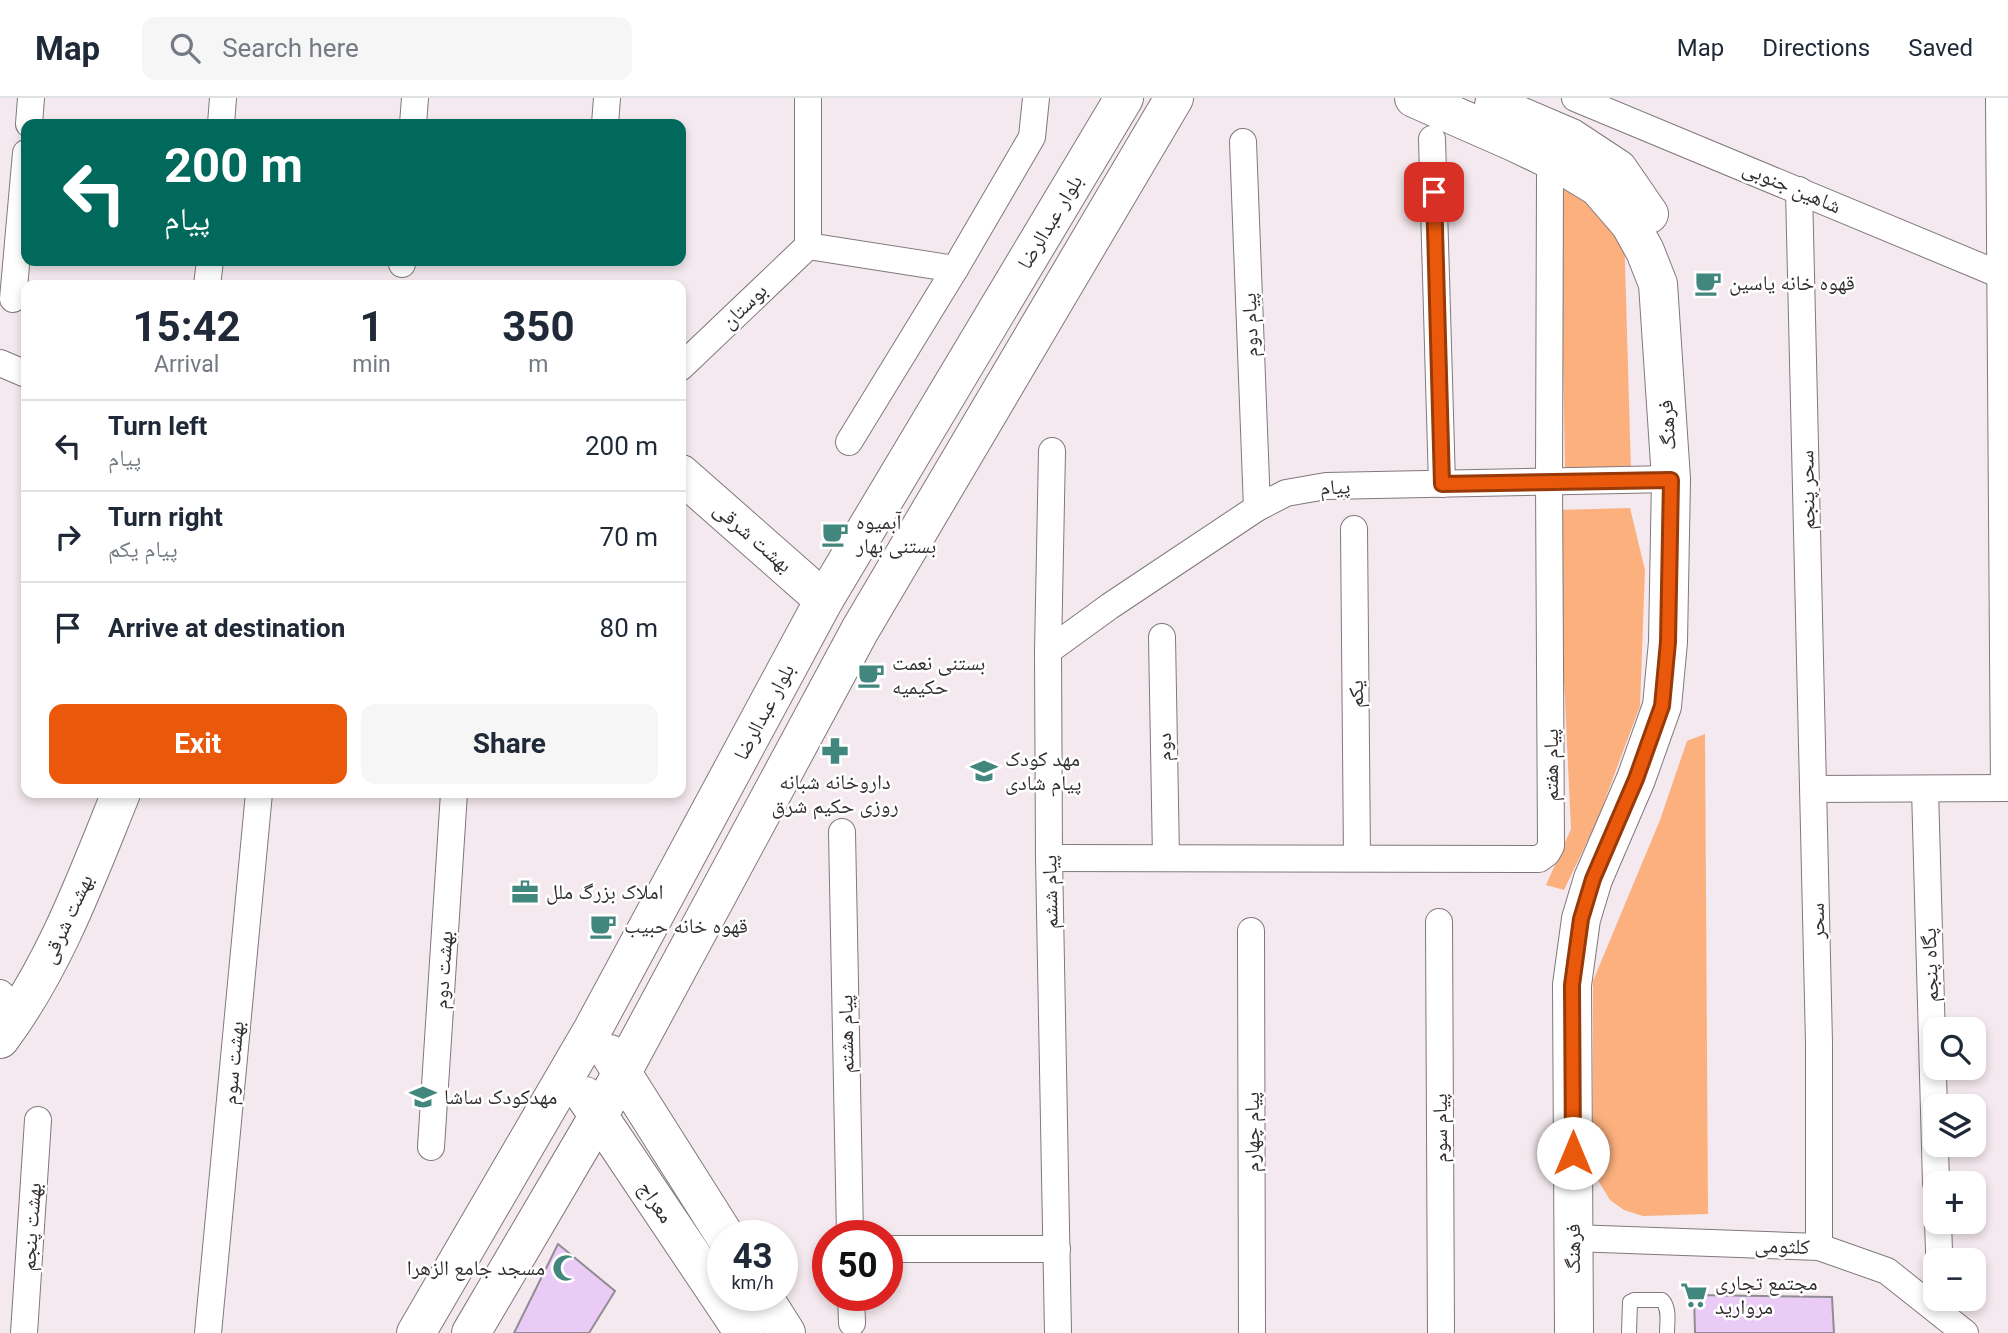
<!DOCTYPE html>
<meta charset="utf-8">
<style>
:root{--surface:#fff;--page:#f6f6f7;--text:#1f2937;--muted:#747a83;--line:#e0e1e3;--accent:#ea580c}
body{margin:0;font-family:Roboto,"Noto Naskh Arabic",sans-serif;background:var(--page);color:var(--text);height:100vh;display:flex;flex-direction:column;font-size:26px;white-space:nowrap}
*{box-sizing:border-box;margin:0}
p{font-size:23px;color:var(--muted)}
.icon{flex:none;width:38px;height:38px;fill:none;stroke:currentColor;stroke-width:2;stroke-linecap:round;stroke-linejoin:round}
.map{position:relative;flex:1;overflow:hidden}
.sheet{position:absolute;left:21px;top:182px;width:665px;height:518px;display:flex;flex-direction:column;background:var(--surface);border-radius:14px;box-shadow:0 4px 10px #0003}
.sheet>*{flex:none}
.banner{position:absolute;left:21px;top:21px;width:665px;height:147px;border-radius:14px;box-shadow:0 4px 10px #0003;background:#00695c;color:#fff;overflow:hidden}
.controls{position:absolute;left:1923px;top:919px;display:grid;gap:14px}
.controls a{display:grid;place-items:center;width:63px;height:63px;border-radius:14px;background:var(--surface);box-shadow:0 4px 10px #0003;font-size:35px}
.speed{position:absolute;left:707px;top:1122px;display:flex;gap:14px;font-size:35px;font-weight:700;text-align:center}
.speed>*{display:grid;place-content:center;width:91px;height:91px;border-radius:50%;background:var(--surface);box-shadow:0 4px 10px #0003;line-height:1}
.speed small{font-size:18px;font-weight:400}
.speed .limit{border:10px solid #d22;background:#fff;color:#111}
.pin{position:absolute;display:grid;place-items:center;width:60px;height:60px;color:#fff;margin:-30px;border-radius:14px;box-shadow:0 4px 10px #0006}
.me{position:absolute;width:77px;margin:-38px;rotate:0deg;stroke-linejoin:round;filter:drop-shadow(0 0 5px #0008)}
.turn{display:flex;align-items:center;gap:24px;height:147px;padding:0 28px;font-size:32px}
.turn .icon{width:91px;height:91px;stroke-width:2.5}
.turn b{display:block;font-size:49px;line-height:60px}
.eta{display:flex;justify-content:space-evenly;align-items:center;height:119px;text-align:center}
.eta b{font-size:42px;font-weight:700;line-height:49px}
.cta{display:flex;gap:14px;margin-top:auto;padding:14px 28px}
.cta a{flex:1;height:80px;border-radius:14px;background:var(--accent);color:#fff;font-size:28px;font-weight:700;line-height:80px;text-align:center}
.cta a+a{background:var(--page);color:var(--text)}
ul{padding:0;list-style:none}
li{display:flex;align-items:center;gap:21px;height:91px;padding:0 28px;border-top:2px solid var(--line)}
li div{flex:1}
li b{display:block;font-size:26px}
li em{font-style:normal}
header{display:flex;align-items:center;gap:42px;box-sizing:border-box;height:98px;padding:0 35px;background:var(--surface);border-bottom:2px solid var(--line)}
header strong{font-size:33px}
nav{display:flex;gap:38px;margin-inline-start:auto;font-size:24px}
.search{width:490px;height:63px;background:var(--page);display:flex;align-items:center;gap:18px;box-sizing:border-box;padding:0 24px;border-radius:14px;color:var(--muted);font-size:26px}
.map>svg:first-child{display:block}
</style>
<header>
<strong>Map</strong>
<div class="search"><svg class="icon" aria-label="search" viewBox="0 0 24 24"><circle cx="10" cy="10" r="6"/><path d="M15 15l6 6"/></svg>Search here</div>
<nav><a>Map</a><a>Directions</a><a>Saved</a></nav>
</header>
<div class="map">
<svg width="2008" height="1235" viewBox="0 0 2008 1235">
<rect width="100%" height="100%" fill="#f4e9ee"/>
<g fill="#fbb07e">
<polygon points="1580,88 1624,131 1631,373 1565,370 1560,93"/>
<polygon points="1630,410 1645,472 1640,608 1597,723 1564,792 1546,787 1571,731 1556,412"/>
<polygon points="1705,636 1708,1116 1643,1118 1624,1112 1610,1102 1593,1074 1593,883 1660,722 1687,643"/>
</g>
<g fill="#e9cbf6" stroke="#918c94" stroke-width="2">
<polygon points="558,1146 615,1193 589,1235 514,1235"/>
<polygon points="1694,1197 1832,1199 1834,1235 1695,1235"/>
</g>
<g fill="none" stroke-linecap="round" stroke-linejoin="round">
<defs>
<path id="service" d="M1629,1235l1,-31 4,-2h28c8,8 5,22 5,33"/>
<g id="minor">
<polyline points="1575,0 2008,180"/>
<polyline points="1999,0 2004,690"/>
<polyline points="29,26 31,0"/>
<polyline points="221,26 223,0"/>
<polyline points="413,26 415,0"/>
<polyline points="605,26 607,0"/>
<polyline points="1432,41 1442,386"/>
<polyline points="1243,44 1257,410"/>
<polyline points="1799,92 1819,945 1819,1149"/>
<polyline points="808,148 955,171"/>
<polyline points="402,166 402,163"/>
<polyline points="207,187 210,163"/>
<polyline points="13,201 26,55"/>
<polyline points="0,265 26,276"/>
<polyline points="681,269 808,148 808,0"/>
<polyline points="849,344 955,171 1032,39 1036,0"/>
<polyline points="1052,353 1048,553 1049,760 1058,1235"/>
<polyline points="1354,431 1357,760"/>
<polyline points="1162,539 1166,760"/>
<polyline points="1048,553 1110,508 1257,410 1286,395 1326,388 1671,381"/>
<polyline points="1814,691 2008,690"/>
<polyline points="1925,691 1936,1085"/>
<polyline points="842,734 850,1138"/>
<polyline points="1049,760 1539,761 1547,755 1551,748 1549,383 1550,78"/>
<polyline points="1439,824 1441,1235"/>
<polyline points="1251,833 1252,1235"/>
<polyline points="0,895 20,914"/>
<polyline points="431,1049 454,695"/>
<polyline points="1938,1124 1939,1153"/>
<polyline points="1573,1140 1819,1149 1887,1173 1965,1235"/>
<polyline points="887,1151 1057,1151"/>
<polyline points="851,1197 852,1225"/>
<polyline points="24,1235 38,1022"/>
<polyline points="208,1235 259,695"/>
</g>
<g id="secondary">
<polyline points="1414,0 1514,44 1560,66 1598,89 1630,126 1645,153 1658,186 1671,381 1668,544 1662,608 1636,681 1593,781 1581,821 1572,887 1574,1235"/>
<polyline points="1494,7 1571,40 1618,71 1649,116"/>
<polyline points="681,376 824,502"/>
<path d="M0,941c55,-74 87,-162 121,-246"/>
<polyline points="610,956 725,1138"/>
<polyline points="585,998 744,1235"/>
<polyline points="762,1197 786,1235"/>
<polyline points="416,1235 593,931 824,502 1124,0"/>
<polyline points="471,1235 599,1017 860,532 1174,0"/>
</g>
</defs>
<use href="#service" stroke="#81787c" stroke-width="16"/>
<use href="#minor" stroke="#81787c" stroke-width="28"/>
<use href="#secondary" stroke="#81787c" stroke-width="40"/>
<use href="#service" stroke="#fff" stroke-width="14"/>
<use href="#minor" stroke="#fff" stroke-width="26"/>
<use href="#secondary" stroke="#fff" stroke-width="38"/>
</g>
<g fill="none" stroke-linecap="round" stroke-linejoin="round">
<defs>
<polyline id="route" points="1434,94 1442,386 1671,382 1668,544 1662,608 1636,681 1593,781 1581,821 1572,887 1573,1055"/>
</defs>
<use href="#route" stroke="#983908" stroke-width="18"/>
<use href="#route" stroke="#ea580c" stroke-width="12"/>
</g>
<defs>
<symbol id="cafe-bare" viewBox="-9 -9 18 18"><path d="M-5.5-4.5H6V0H3Q3 3.5 0 3.5H-2.5Q-5.5 3.5-5.5 0ZM3-3.2v2h1.7v-2ZM-6 4.5H4V6H-6Z" fill="#42877d" stroke="#fff" stroke-width="2.5" paint-order="stroke"/></symbol>
<symbol id="pharmacy-bare" viewBox="-9 -9 18 18"><path d="M-2-6h4v4h4v4h-4v4h-4v-4h-4v-4h4Z" fill="#42877d" stroke="#fff" stroke-width="2.5" paint-order="stroke"/></symbol>
<symbol id="school-bare" viewBox="-9 -9 18 18"><path d="M0-5L7-2L0 1L-7-2ZM-4 1L0 2.5L4 1V4Q0 6-4 4Z" fill="#42877d" stroke="#fff" stroke-width="2.5" paint-order="stroke"/></symbol>
<symbol id="office-bare" viewBox="-9 -9 18 18"><path d="M-6-3h4V-5.5h4V-3h4V5H-6ZM-1-4.5V-3h2v-1.5ZM-6 0V1H6V0Z" fill="#42877d" stroke="#fff" stroke-width="2.5" paint-order="stroke"/></symbol>
<symbol id="mosque-bare" viewBox="-9 -9 18 18"><path d="M3.5-4.9A6 6 0 1 0 3.5 4.9A5 5 0 1 1 3.5-4.9Z" fill="#42877d" stroke="#fff" stroke-width="2.5" paint-order="stroke"/></symbol>
<symbol id="supermarket-bare" viewBox="-9 -9 18 18"><path d="M-6-5.5h2.5l.6 2H6L4.5 2H-2.5L-4.4-4H-6ZM-1.5 3.2a1.3 1.3 0 1 0 .1 0ZM3 3.2a1.3 1.3 0 1 0 .1 0Z" fill="#42877d" stroke="#fff" stroke-width="2.5" paint-order="stroke"/></symbol>
</defs>
<g fill-rule="evenodd">
<use href="#cafe-bare" x="1689" y="166" width="38" height="38"/>
<use href="#cafe-bare" x="816" y="417" width="38" height="38"/>
<use href="#cafe-bare" x="852" y="558" width="38" height="38"/>
<use href="#pharmacy-bare" x="816" y="634" width="38" height="38"/>
<use href="#school-bare" x="965" y="654" width="38" height="38"/>
<use href="#office-bare" x="506" y="775" width="38" height="38"/>
<use href="#cafe-bare" x="584" y="809" width="38" height="38"/>
<use href="#school-bare" x="404" y="980" width="38" height="38"/>
<use href="#mosque-bare" x="547" y="1151" width="38" height="38"/>
<use href="#supermarket-bare" x="1675" y="1178" width="38" height="38"/>
</g>
<g text-anchor="middle" dominant-baseline="central" stroke-width="5" stroke-linejoin="round" paint-order="stroke">
<g font-size="21" fill="#322e2f" stroke="#fff">
<text transform="translate(1792 89) rotate(23)">شاهین جنوبی</text>
<text transform="translate(1050 124) rotate(-59)">بلوار عبدالرضا</text>
<text transform="translate(744 208) rotate(-44)">بوستان</text>
<text transform="translate(1250 227) rotate(-92)">پیام دوم</text>
<text transform="translate(1667 327) rotate(-94)">فرهنگ</text>
<text transform="translate(1335 389) rotate(-4)">پیام</text>
<text transform="translate(1807 392) rotate(-91)">سحر پنجم</text>
<text transform="translate(753 439) rotate(41)">بهشت شرقی</text>
<text transform="translate(1356 596) rotate(-90)">یکم</text>
<text transform="translate(764 614) rotate(-62)">بلوار عبدالرضا</text>
<text transform="translate(1164 649) rotate(-91)">دوم</text>
<text transform="translate(1551 667) rotate(-90)">پیام هفتم</text>
<text transform="translate(1050 794) rotate(-91)">پیام ششم</text>
<text transform="translate(67 821) rotate(-65)">بهشت شرقی</text>
<text transform="translate(1817 823) rotate(-91)">سحر</text>
<text transform="translate(1930 867) rotate(-92)">پگاه پنجم</text>
<text transform="translate(443 872) rotate(-86)">بهشت دوم</text>
<text transform="translate(846 936) rotate(-91)">پیام هشتم</text>
<text transform="translate(233 965) rotate(-85)">بهشت سوم</text>
<text transform="translate(1440 1030) rotate(-90)">پیام سوم</text>
<text transform="translate(1252 1034) rotate(-90)">پیام چهارم</text>
<text transform="translate(656 1104) rotate(56)">معراج</text>
<text transform="translate(31 1129) rotate(-86)">بهشت پنجم</text>
<text transform="translate(1782 1148) rotate(2)">کلثومی</text>
<text transform="translate(1573 1151) rotate(-90)">فرهنگ</text>
</g>
<g font-size="21" fill="#322e2f" stroke="#fff" text-anchor="start">
<text x="1729" y="185">قهوه خانه یاسین</text>
<text x="856" y="424">آبمیوه<tspan x="856" dy="24">بستنی بهار</tspan></text>
<text x="892" y="565">بستنی نعمت<tspan x="892" dy="24">حکیمیه</tspan></text>
<text x="1005" y="661">مهد کودک<tspan x="1005" dy="24">پیام شادی</tspan></text>
<text x="835" y="684" text-anchor="middle">داروخانه شبانه<tspan x="835" dy="24">روزی حکیم شرق</tspan></text>
<text x="546" y="794">املاک بزرگ ملل</text>
<text x="624" y="828">قهوه خانه حبیب</text>
<text x="444" y="999">مهدکودک ساشا</text>
<text x="545" y="1170" text-anchor="end">مسجد جامع الزهرا</text>
<text x="1715" y="1185">مجتمع تجاری<tspan x="1715" dy="24">مروارید</tspan></text>
</g>
</g>
</svg>
<div class="controls">
<a><svg class="icon" aria-label="search" viewBox="0 0 24 24"><circle cx="10" cy="10" r="6"/><path d="M15 15l6 6"/></svg></a>
<a><svg class="icon" aria-label="layers" viewBox="0 0 24 24"><path d="M12 4l9 5-9 5-9-5zM3 14l9 5 9-5"/></svg></a>
<a>+</a>
<a>−</a>
</div>
<div class="speed"><div>43<small>km/h</small></div><div class="limit">50</div></div>
<div class="pin" style="left:1434px;top:94px;background:#d93025"><svg class="icon" aria-label="arrive" viewBox="0 0 24 24"><path d="M6 21V4h12l-3 4 3 4H6"/></svg></div>
<svg class="me" style="left:1573px;top:1055px" viewBox="-20 -20 40 40"><circle r="19" fill="#fff"/><path d="M0-13L10 11 0 6-10 11z" fill="#ea580c"/></svg>
<div class="banner">
<div class="turn"><svg class="icon" aria-label="left" viewBox="0 0 24 24"><path d="M17 20v-9H6M10 6l-5 5 5 5"/></svg><div><b>200 m</b>پیام</div></div>
</div>
<section class="sheet">
<div class="eta">
<div><b>15:42</b><p>Arrival</p></div>
<div><b>1</b><p>min</p></div>
<div><b>350</b><p>m</p></div>
</div>
<ul>
<li><svg class="icon" aria-label="left" viewBox="0 0 24 24"><path d="M17 20v-9H6M10 6l-5 5 5 5"/></svg><div><b>Turn left</b><p>پیام</p></div><em>200 m</em></li>
<li><svg class="icon" aria-label="right" viewBox="0 0 24 24"><path d="M7 20v-9h11M14 6l5 5-5 5"/></svg><div><b>Turn right</b><p>پیام یکم</p></div><em>70 m</em></li>
<li><svg class="icon" aria-label="arrive" viewBox="0 0 24 24"><path d="M6 21V4h12l-3 4 3 4H6"/></svg><div><b>Arrive at destination</b></div><em>80 m</em></li>
</ul>
<div class="cta"><a>Exit</a><a>Share</a></div>
</section>
</div>
